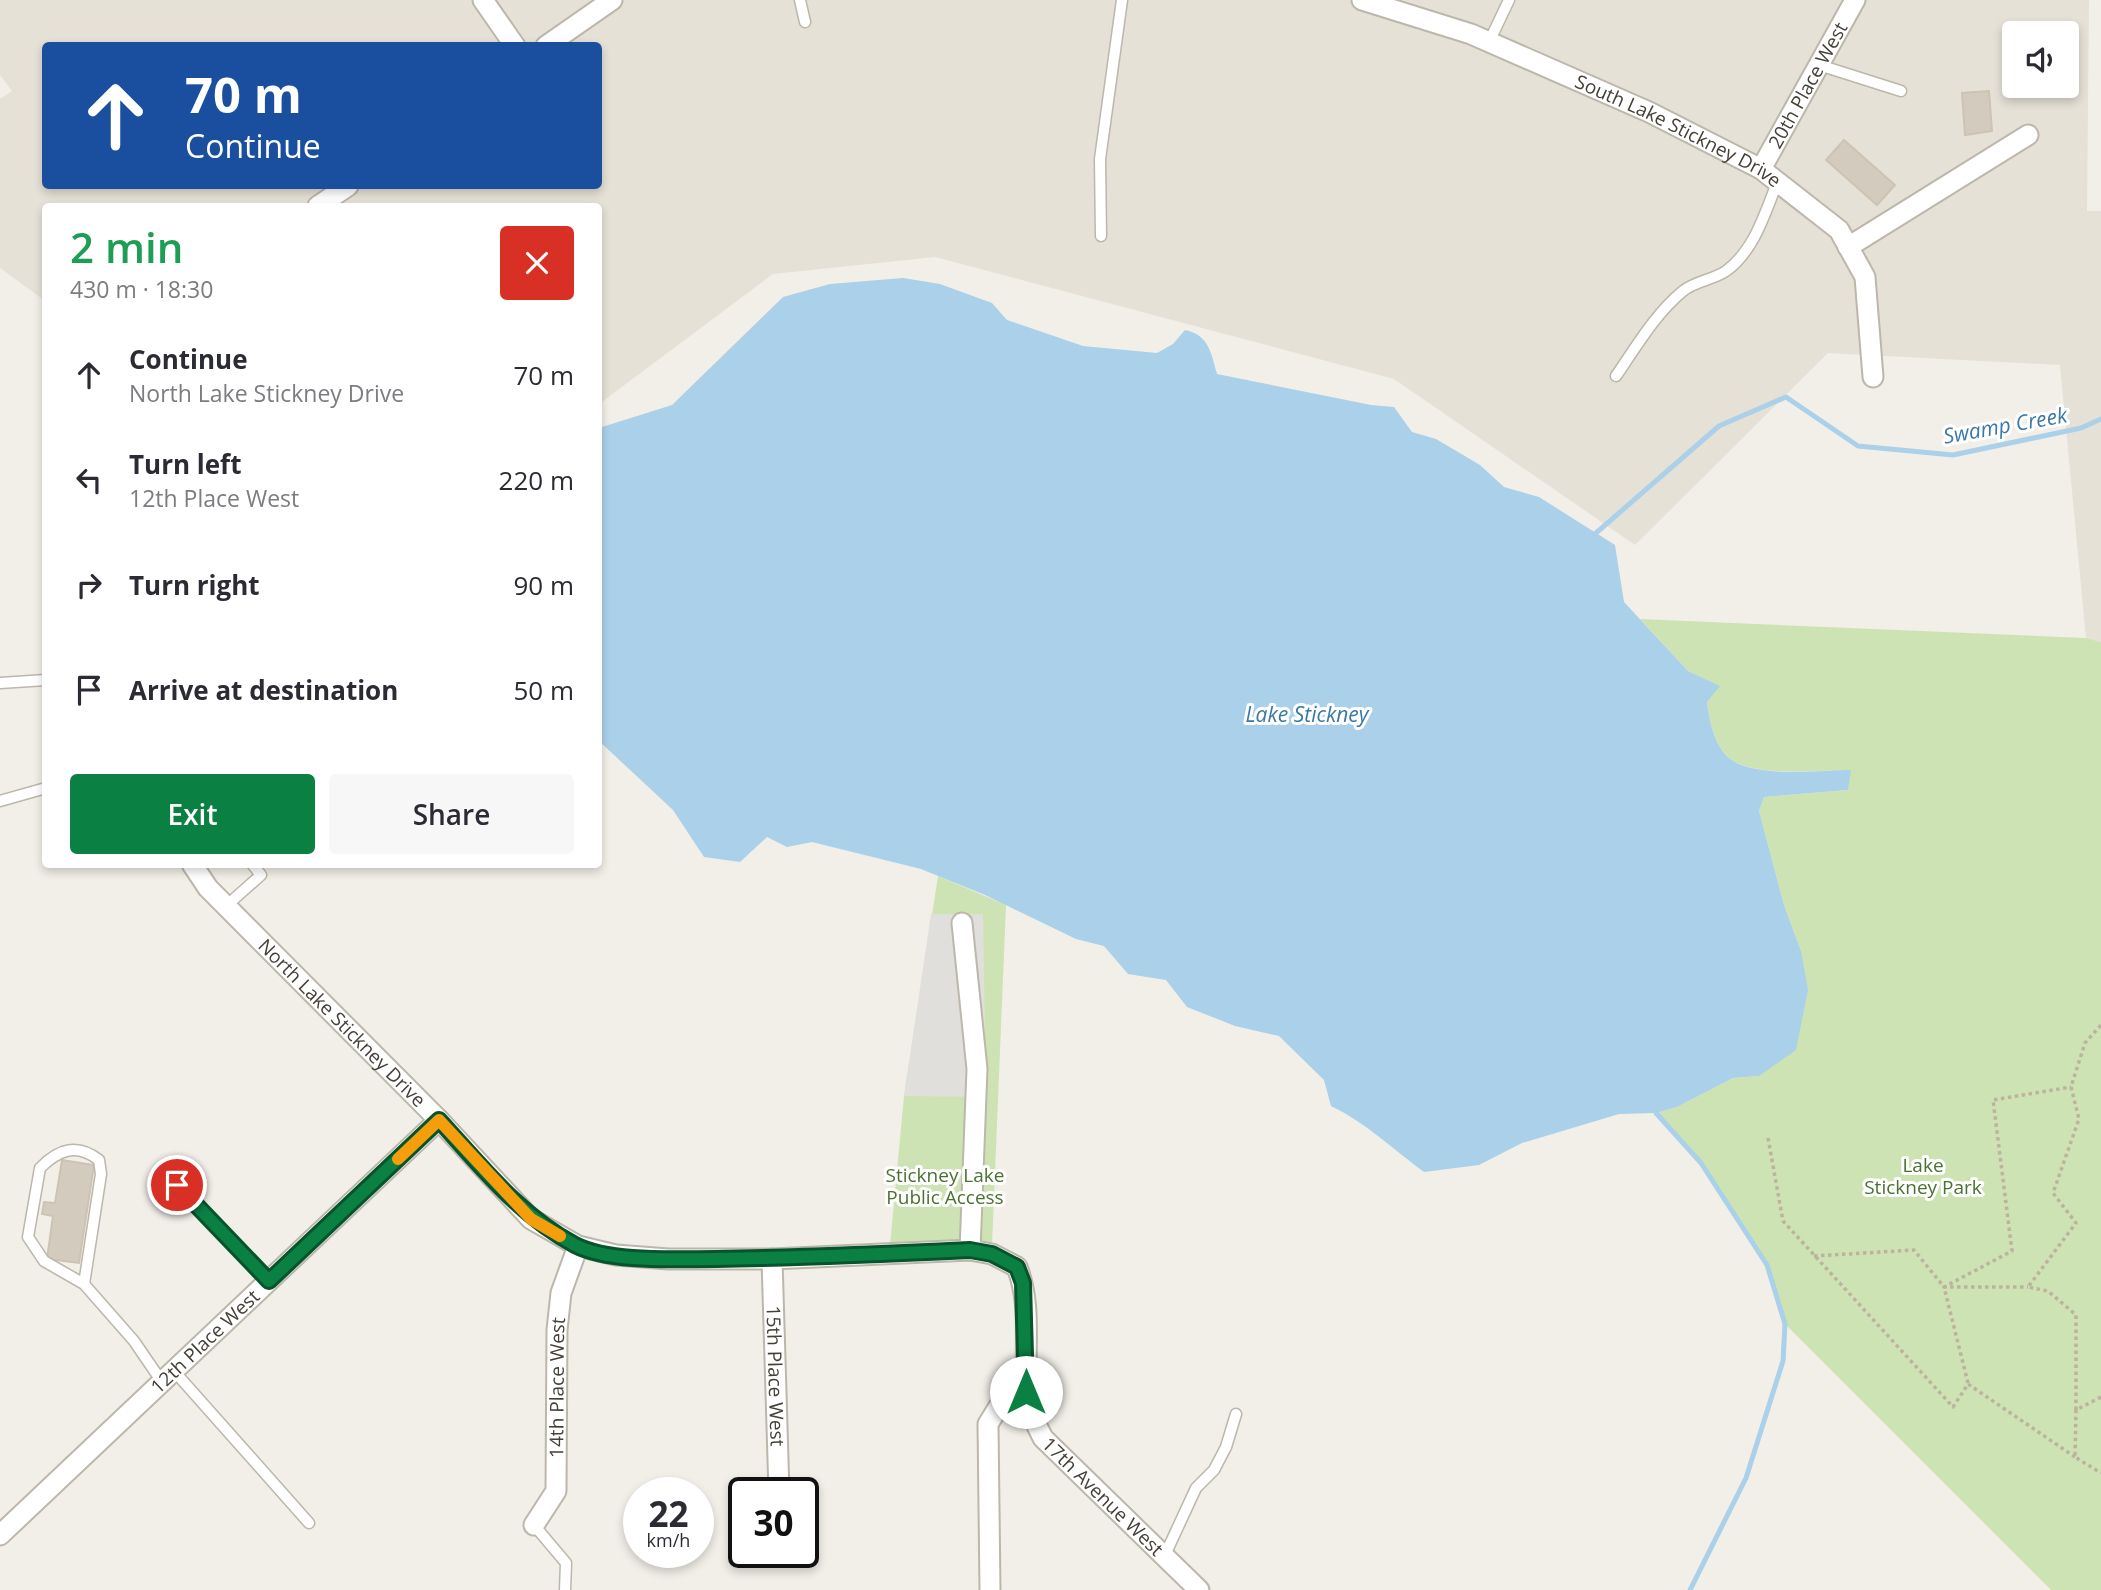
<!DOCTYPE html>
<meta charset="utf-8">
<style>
:root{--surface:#fff;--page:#f7f7f7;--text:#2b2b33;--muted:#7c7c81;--accent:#0b8043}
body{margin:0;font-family:"Open Sans",sans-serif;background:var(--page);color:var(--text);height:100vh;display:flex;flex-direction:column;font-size:26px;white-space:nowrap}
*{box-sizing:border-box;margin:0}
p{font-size:23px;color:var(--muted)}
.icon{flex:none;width:38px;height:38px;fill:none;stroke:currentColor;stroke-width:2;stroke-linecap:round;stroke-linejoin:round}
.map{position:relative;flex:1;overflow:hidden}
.side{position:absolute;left:42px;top:203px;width:560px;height:665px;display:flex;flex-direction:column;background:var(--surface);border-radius:7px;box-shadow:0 4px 10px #0003}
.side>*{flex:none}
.banner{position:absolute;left:42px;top:42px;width:560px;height:147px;border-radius:7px;box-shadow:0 4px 10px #0003;background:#1a4fa0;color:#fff;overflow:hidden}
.tools{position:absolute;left:2002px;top:21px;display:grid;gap:14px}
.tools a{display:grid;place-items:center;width:77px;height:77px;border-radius:7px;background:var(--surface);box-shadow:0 4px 10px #0003;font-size:35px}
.speed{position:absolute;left:623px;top:1477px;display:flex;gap:14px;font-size:35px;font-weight:700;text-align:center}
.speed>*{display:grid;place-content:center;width:91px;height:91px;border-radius:50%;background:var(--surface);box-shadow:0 4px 10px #0003;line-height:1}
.speed small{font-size:18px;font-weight:400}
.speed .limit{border:4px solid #111;border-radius:10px;background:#fff;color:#111}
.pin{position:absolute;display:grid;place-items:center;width:60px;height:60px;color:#fff;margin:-30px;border:4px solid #fff;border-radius:50%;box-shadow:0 2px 7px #0007}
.me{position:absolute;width:77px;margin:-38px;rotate:0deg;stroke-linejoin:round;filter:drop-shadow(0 0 5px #0008)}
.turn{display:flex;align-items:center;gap:24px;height:147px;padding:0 28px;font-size:32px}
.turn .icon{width:91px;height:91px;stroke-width:2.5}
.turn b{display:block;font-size:49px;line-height:60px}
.round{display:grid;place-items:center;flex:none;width:74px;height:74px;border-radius:7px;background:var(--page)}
.overview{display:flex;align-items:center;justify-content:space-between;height:119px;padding:0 28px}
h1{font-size:42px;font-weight:600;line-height:52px;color:#1e9e55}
.button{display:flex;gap:14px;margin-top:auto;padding:14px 28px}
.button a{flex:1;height:80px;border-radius:7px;background:var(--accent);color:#fff;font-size:28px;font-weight:600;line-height:80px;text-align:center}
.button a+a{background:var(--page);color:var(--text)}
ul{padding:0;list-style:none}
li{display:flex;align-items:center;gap:21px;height:105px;padding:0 28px}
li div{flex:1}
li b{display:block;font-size:26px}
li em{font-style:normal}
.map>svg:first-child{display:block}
</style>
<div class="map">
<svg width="2101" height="1590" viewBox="0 0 2101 1590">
<rect width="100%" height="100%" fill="#f2efe8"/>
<path fill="#e6e1d6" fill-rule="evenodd" d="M0,0h2089l-2,211h14v431l-15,-4 -26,-273 -232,-12 -193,192 -241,-166 -459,-122 -162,17 -174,130 -1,-198h-552l-1,95 -45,-33v-169l12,-8 -12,-16zM2014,33h53v53h-53zM46,46h552v140h-552z"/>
<g fill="#cee3b4">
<path d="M1640,619l446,19 15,4v948h-50l-266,-266 -18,-59 -66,-102 -45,-50 21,-6 56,-29 26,-2 42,-125 -17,-46 -25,-94 5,-14 84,-7 2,-20c-30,0 -100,8 -122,-13 -14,-14 -19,-38 -21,-55l12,-16 -31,-15z"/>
<polygon points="938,876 1006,905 992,1246 890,1245 904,1096"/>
</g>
<polygon fill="#e1dfdc" points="931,914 983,914 986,1097 904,1096"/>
<path fill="#aad0ea" d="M903,278l37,6 52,19 15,17 76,26 74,7 16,-9 12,-14c24,5 26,23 32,44l154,31 23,2 18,25 24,7 44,26 24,22 35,10 76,48 9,57 64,69 32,15 -13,16c2,17 7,42 21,55 23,22 92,13 123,13l-3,20 -84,7 -5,14 25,94 17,46 7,39 -12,60 -37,26 -26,2 -56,29 -21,6 -37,1 -97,29 -43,22 -55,7c-30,-22 -59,-50 -93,-66l-7,-26 -45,-44 -44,-10 -48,-19 -21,-27 -38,-6 -24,-28 -28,-7 -91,-44 -64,-26 -109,-27 -25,5 -20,-10 -27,25 -36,-5 -31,-47 -74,-69v-313l73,-23 111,-108 47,-13z"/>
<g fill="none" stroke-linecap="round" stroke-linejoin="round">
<g stroke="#aad0ea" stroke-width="5">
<polyline points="1596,533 1719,426 1786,397 1858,446 1953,455 2081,428 2101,419"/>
<polyline points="1656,1113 1701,1163 1767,1265 1785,1324 1783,1361 1746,1478 1690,1590"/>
</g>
</g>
<g fill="#d3cbbe" stroke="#cdc3b2" stroke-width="2">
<polygon points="1989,91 1992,131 1965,135 1962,93"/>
<polygon points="1844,140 1895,185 1877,205 1826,160"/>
<polygon points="62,1160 94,1165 79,1263 47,1259 53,1216 42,1214 44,1202 55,1203"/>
</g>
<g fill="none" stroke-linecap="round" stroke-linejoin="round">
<defs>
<g id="lane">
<polyline points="800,0 805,22"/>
<polyline points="1489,42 1509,0"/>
<polyline points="1819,65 1901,91"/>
<polyline points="1101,236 1100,159 1122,0"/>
<path d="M1616,376c20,-29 39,-62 67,-85 12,-10 30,-11 43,-20 28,-20 39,-58 51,-88"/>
<polyline points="0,683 46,680"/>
<polyline points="0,801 46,788"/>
<polyline points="226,906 261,875 252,864"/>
<polyline points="178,1185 269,1281"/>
<path d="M84,1284l-40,-23 -16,-24 12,-69c19,-19 37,-25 59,-8l2,14 -17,110 50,57 28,41"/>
<polyline points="174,1371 309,1523"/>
<polyline points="534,1525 566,1563 565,1590"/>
<polyline points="1165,1555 1196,1488 1214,1470 1226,1447 1236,1414"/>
</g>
<g id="street">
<polyline points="483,0 515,46"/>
<path id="s1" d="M1362,0l109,34 178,78 112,57 78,61 26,47 8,100"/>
<polyline points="546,46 612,0"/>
<path id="s2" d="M1761,169l94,-169"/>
<polyline points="318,206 348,186"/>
<polyline points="1848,247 2028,135"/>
<path id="s3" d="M192,864l16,24 231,232 92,99 47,27 38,9 52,4h104l198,-9 22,4 25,13c22,57 -6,115 26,171l156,152"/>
<polyline points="962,923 977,1069 970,1250"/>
<path id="s4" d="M772,1259l7,234"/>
<path id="s5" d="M534,1525l22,-34 1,-161 4,-37 17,-47"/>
<path id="s6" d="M0,1535l439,-415"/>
<polyline points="780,1552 780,1556"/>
<polyline points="990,1590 988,1424 1001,1403 1026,1392"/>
</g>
</defs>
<use href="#lane" stroke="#bdb7ab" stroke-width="13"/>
<use href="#street" stroke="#bdb7ab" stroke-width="23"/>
<g stroke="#bdb29e" stroke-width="3.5" stroke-dasharray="3.5 3.5" stroke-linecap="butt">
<polyline points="1768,1138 1783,1221 1953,1407 1968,1384 2075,1457"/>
<polyline points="1814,1256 1914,1250 1944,1287 2012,1251 1993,1100 2071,1087"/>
<polyline points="1968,1383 1944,1287 2028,1287"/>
<polyline points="2101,1397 2076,1410 2075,1457 2101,1473"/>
<polyline points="2076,1410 2076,1315 2048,1291 2028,1287 2076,1223 2053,1193 2079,1119 2071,1087 2085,1043 2101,1025"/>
</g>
<use href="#lane" stroke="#fff" stroke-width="10"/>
<use href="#street" stroke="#fff" stroke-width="19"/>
</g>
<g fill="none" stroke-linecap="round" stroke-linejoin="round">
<defs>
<path id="route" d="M177,1185l92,96 170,-161c42,46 80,95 136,125 35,18 101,14 141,14 85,-1 170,-5 254,-9l22,4 25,13 6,16 3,109"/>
</defs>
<use href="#route" stroke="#07532c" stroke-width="18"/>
<use href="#route" stroke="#0b8043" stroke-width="12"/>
<polyline stroke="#f59e0b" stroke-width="12" points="398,1159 439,1120 531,1219 560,1236"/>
</g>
<g text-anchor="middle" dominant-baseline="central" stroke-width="6" stroke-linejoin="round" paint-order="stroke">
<g font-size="19" fill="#454037" stroke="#fff">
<text stroke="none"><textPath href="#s2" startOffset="96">20th Place West</textPath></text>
<text stroke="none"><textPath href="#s1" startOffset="343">South Lake Stickney Drive</textPath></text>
<text stroke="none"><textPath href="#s3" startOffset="219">North Lake Stickney Drive</textPath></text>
<text stroke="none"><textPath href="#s6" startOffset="282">12th Place West</textPath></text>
<text stroke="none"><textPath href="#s4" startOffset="117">15th Place West</textPath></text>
<text stroke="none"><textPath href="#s5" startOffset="144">14th Place West</textPath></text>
<text stroke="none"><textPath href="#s3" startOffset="1248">17th Avenue West</textPath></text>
</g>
<g font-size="19" fill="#497230" stroke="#fff">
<text x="1923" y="1165">Lake<tspan x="1923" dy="22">Stickney Park</tspan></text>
<text x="945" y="1175">Stickney Lake<tspan x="945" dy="22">Public Access</tspan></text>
</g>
<g font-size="21" font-style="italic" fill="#3a79a7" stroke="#fff">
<text transform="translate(2005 425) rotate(-10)">Swamp Creek</text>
<text x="1307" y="714">Lake Stickney</text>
</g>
</g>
</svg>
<div class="tools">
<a><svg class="icon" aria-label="sound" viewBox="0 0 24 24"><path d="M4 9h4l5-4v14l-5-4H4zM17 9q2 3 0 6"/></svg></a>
</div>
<div class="speed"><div>22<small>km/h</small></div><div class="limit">30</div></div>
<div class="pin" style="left:177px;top:1185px;background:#d93025"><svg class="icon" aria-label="arrive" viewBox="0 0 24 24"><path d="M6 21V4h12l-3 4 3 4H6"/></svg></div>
<svg class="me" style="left:1026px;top:1392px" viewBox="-20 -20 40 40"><circle r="19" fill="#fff"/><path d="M0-13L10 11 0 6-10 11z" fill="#0b8043"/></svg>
<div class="banner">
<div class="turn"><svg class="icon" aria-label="ahead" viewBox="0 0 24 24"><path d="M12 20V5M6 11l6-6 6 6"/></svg><div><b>70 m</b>Continue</div></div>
</div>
<section class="side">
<div class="overview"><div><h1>2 min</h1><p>430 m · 18:30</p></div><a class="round" style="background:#d93025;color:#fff"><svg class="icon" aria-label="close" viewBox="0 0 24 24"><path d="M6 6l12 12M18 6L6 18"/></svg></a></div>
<ul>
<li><svg class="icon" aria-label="ahead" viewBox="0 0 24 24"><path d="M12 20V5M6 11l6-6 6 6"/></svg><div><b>Continue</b><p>North Lake Stickney Drive</p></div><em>70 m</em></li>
<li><svg class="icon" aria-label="left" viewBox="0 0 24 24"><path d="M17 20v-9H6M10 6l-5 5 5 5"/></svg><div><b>Turn left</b><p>12th Place West</p></div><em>220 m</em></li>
<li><svg class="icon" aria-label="right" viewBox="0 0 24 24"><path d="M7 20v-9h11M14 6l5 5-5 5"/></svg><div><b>Turn right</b></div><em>90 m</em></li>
<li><svg class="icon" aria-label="arrive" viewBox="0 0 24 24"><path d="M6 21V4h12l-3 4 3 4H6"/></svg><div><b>Arrive at destination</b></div><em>50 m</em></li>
</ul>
<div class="button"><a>Exit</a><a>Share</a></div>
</section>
</div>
